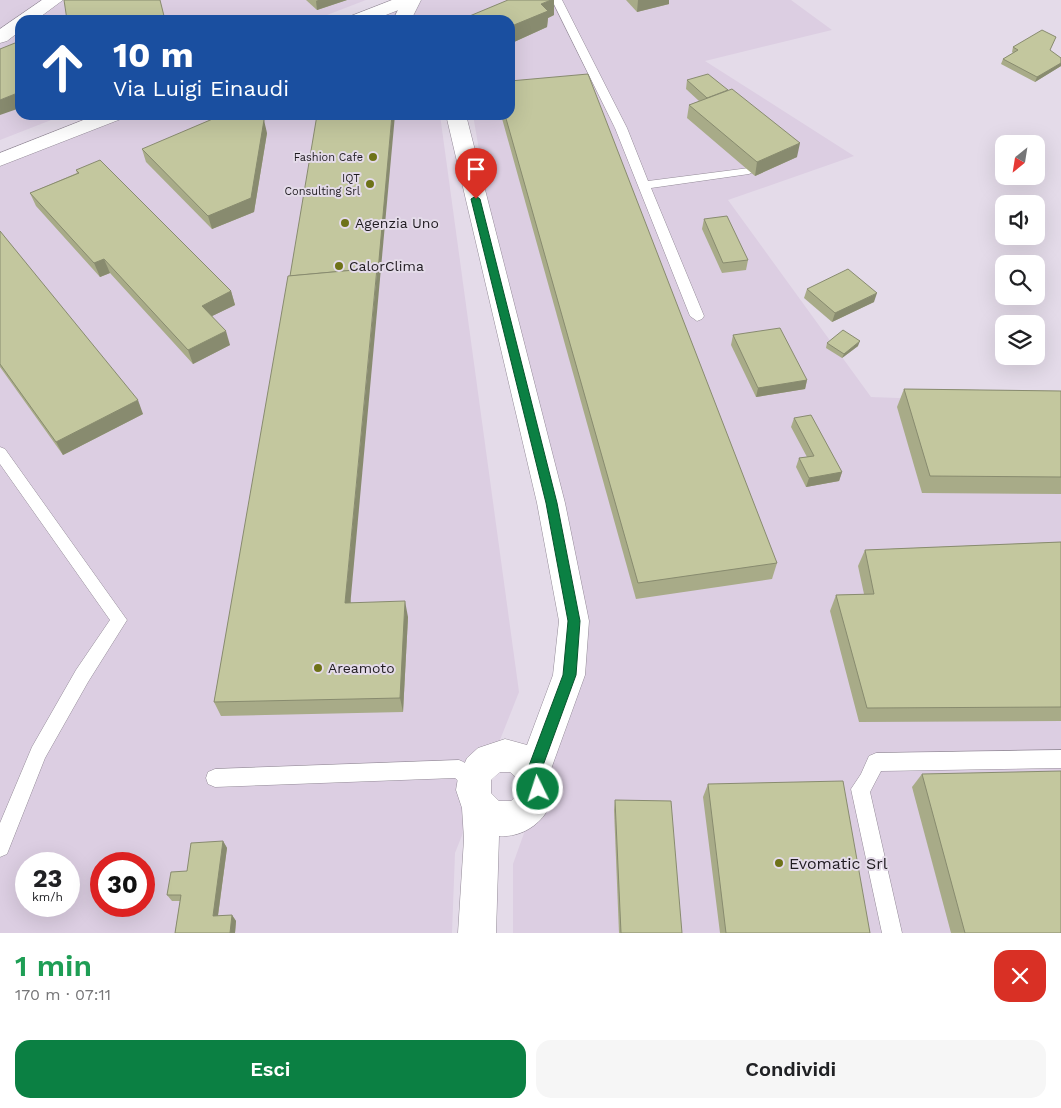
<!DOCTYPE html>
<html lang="it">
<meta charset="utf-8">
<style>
:root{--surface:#fff;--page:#f6f6f6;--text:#202124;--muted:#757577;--accent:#0b8043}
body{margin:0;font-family:"Work Sans",sans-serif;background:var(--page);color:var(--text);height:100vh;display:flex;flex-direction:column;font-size:19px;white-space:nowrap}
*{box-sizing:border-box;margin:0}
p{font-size:16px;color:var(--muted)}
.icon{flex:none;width:28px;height:28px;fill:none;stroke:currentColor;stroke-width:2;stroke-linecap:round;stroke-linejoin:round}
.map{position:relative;height:933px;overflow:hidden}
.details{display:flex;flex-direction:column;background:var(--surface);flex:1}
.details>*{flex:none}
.top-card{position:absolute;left:15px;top:15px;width:500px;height:105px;border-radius:15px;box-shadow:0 5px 20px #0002;background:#1a4fa0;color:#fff;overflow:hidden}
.needle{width:32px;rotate:210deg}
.controls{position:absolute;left:995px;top:135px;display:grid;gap:10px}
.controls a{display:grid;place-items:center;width:50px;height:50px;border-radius:10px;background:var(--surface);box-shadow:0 5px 20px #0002;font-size:25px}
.speed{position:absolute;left:15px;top:852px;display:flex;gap:10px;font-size:25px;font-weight:700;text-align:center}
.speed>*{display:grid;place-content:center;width:65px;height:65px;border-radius:50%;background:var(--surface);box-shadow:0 5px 20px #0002;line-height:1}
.speed small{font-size:12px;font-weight:400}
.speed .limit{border:8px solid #d22;background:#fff;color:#111}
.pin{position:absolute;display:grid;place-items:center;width:42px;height:42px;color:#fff;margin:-51px -21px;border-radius:50% 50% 50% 0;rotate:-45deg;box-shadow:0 0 5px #0007}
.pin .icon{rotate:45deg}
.me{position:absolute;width:55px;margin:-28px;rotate:356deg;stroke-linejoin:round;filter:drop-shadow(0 0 4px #0008)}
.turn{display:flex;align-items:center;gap:18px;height:105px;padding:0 15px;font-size:22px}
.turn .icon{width:65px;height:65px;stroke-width:2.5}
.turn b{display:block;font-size:35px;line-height:42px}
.round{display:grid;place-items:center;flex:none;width:52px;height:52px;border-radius:15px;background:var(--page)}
.summary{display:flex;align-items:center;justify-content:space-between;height:85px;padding:0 15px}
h1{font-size:30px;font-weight:600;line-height:38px;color:#1e9e55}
.action{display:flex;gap:10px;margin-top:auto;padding:10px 15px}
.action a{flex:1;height:58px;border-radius:15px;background:var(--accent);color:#fff;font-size:20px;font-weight:600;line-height:58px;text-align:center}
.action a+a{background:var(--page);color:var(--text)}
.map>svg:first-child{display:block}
</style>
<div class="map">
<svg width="1061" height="933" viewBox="0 0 1061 933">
<rect width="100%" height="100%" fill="#e4dbe9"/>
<g fill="#dccee2" fill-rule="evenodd">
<polygon points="0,0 366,0 314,20 20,20 20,115 64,115 0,140"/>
<polygon points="421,0 791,0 832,30 705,61 854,156 728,200 871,397 1061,404 1061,933 513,933 513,864 573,696 473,115 510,115 510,20 379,20 376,18"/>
<path d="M126,115h314l79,577 -64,161 -3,80h-452v-768zM26,864h43v42h-43zM101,864h43v42h-43z"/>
</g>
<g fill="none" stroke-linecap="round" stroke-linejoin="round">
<defs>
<g id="service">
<polygon points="552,0 562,0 627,128 648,181 749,168 755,171 749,174 651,188 704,316 702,319 697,321 690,316 615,128"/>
<polygon points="0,447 5,449 127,620 88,682 45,758 7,854 0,857 0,823 32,747 76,670 110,620 0,464"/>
<polygon points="1061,750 1061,768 881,771 870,792 902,933 882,933 851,789 861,774 869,756 876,753"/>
<path d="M459,760c10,4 19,12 23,22l-2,6 -7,3 -7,-3 -11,-10 -240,9 -7,-3 -2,-6 2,-6 7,-3z"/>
</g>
<g id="minor">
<polygon points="42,0 63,0 36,20 20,20 20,31 7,41 0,43 0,29"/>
<polygon points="403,0 421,0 411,20 393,20"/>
<path d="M444,115h20l3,4 98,384 24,118 -4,54 -35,97c14,33 -17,67 -51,64l-3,97h-38l6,-94 -2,-31 -6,-18 2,-12 9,-20 11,-10 27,-9 22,6 26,-70 6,-54 -22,-118 -90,-384zM500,772h10l9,8v13l-8,8h-12l-8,-8v-13z"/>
</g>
<g id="secondary">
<polygon points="392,0 417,0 414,4 373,20 348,20 351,16"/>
<polygon points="96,115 124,115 121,119 0,166 0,153"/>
</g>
</defs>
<use href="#service" stroke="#948b98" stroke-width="1"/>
<use href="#minor" stroke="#948b98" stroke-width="1"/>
<use href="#secondary" stroke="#948b98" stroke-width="1"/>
<use href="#service" fill="#fff" fill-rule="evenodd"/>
<use href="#minor" fill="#fff" fill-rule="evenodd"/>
<use href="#secondary" fill="#fff" fill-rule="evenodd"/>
</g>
<g fill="#a8ab88">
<polygon points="306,0 347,0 317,10"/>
<polygon points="626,0 669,0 669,4 637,12"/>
<polygon points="554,15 548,18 547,27 514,42 510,40 510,20"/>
<polygon points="1013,47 1050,51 1061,58 1061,66 1035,82 1001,64 1003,59 1013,53 1012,52"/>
<polygon points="687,80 797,157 755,176 687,118 689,105 699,101 686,89"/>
<polygon points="501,115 510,115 777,563 772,579 636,599"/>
<polygon points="267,133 254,212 212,229 146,162 142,149"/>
<polygon points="76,170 231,291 235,305 212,316 230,345 193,364 110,273 100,277 36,206 30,193 77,173"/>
<polygon points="704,219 748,260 746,270 722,273 702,229"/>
<polygon points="0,231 143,414 63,455 0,367"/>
<polygon points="290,276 351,603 408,617 403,712 221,716 214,702"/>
<polygon points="807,289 874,302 832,322 804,298"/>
<polygon points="733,335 807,380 805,389 756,397 731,345"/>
<polygon points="827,343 858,346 842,358 826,348"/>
<polygon points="904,389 1061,391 1061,494 922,493 897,407"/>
<polygon points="794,418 842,472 839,481 806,487 796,467 799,458 807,457 791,427"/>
<polygon points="1061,542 1061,721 859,722 830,611 836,595 864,594 858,566 865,550"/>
<polygon points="922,774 1061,933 951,933 912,787"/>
<polygon points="708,784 867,919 870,933 720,933 703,797"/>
<polygon points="615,800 682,933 619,933 614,810"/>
<polygon points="223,841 227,848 218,916 232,915 236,921 235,933 175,933 180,901 172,901 167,895 187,871"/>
</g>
<g fill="#888b6f">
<polygon points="318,0 347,0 317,10 316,1"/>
<polygon points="551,0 554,0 554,15 548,18 547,27 514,42 514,25 541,4"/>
<polygon points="638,0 669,0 669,4 637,12"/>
<polygon points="1061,63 1061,66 1035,82 1037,77"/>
<polygon points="20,92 20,108 0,115 0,100"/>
<polygon points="392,115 395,115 349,618 345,603"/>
<polygon points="264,120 267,133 254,212 212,229 208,216"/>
<polygon points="800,143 797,157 755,176 757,162"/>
<polygon points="104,259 110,273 100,277 94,263"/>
<polygon points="231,291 235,305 206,319 202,306"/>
<polygon points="877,293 874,302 832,322 835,313"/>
<polygon points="226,331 230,345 193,364 188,350"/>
<polygon points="860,341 858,346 842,358 844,354"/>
<polygon points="807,380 805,389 756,397 758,388"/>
<polygon points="138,400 143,414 63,455 56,442"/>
<polygon points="842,472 839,481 806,487 809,478"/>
<polygon points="405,601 408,617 403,712 400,698"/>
<polygon points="223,841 227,848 217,922 213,916"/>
<polygon points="232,915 236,921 235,933 230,933"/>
</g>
<g fill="#c3c79e" stroke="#888b6f">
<polygon points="64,0 160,0 165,20 67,20"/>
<polygon points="508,0 551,0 541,4 548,11 514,25 510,23 510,20 460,20"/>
<polygon points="1042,30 1056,37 1050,50 1061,58 1061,63 1037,77 1003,59 1018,50 1013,47"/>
<polygon points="20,41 20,92 0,100 0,49"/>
<polygon points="588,74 777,563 638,583 505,115 510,115 510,81"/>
<polygon points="708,74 728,90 707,98 687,80"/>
<polygon points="732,89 800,143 757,162 689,105"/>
<polygon points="222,115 258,115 264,120 251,198 208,216 142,149"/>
<polygon points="317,115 392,115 378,271 377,268 290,276"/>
<polygon points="100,160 231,291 202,306 226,331 188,350 104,259 94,263 30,193 79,173 76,170"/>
<polygon points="727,216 748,260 723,263 704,219"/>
<polygon points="0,231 138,400 56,442 0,364"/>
<polygon points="377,268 345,603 405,601 400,698 214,702 288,276"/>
<polygon points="848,269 877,293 835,313 807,289"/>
<polygon points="780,328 807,380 758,388 733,335"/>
<polygon points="843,330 860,341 844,354 827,343"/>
<polygon points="904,389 1061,391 1061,477 930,476"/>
<polygon points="811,415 842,472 809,478 799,458 814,456 794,418"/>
<polygon points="1061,542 1061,707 867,708 836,595 874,594 865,550"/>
<polygon points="1061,771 1061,933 965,933 922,774"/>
<polygon points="843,781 870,933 726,933 708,784"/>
<polygon points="615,800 671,801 682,933 621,933"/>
<polygon points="223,841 213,916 232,915 230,933 175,933 181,895 167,895 171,872 187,871 191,843"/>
</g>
<polygon fill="#0b8043" stroke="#07532c" points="476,196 480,199 557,503 580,621 576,675 541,771 545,789 543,794 538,796 533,794 527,771 563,675 568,621 546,503 471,199"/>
<g fill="#6e7218" stroke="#e4dbe9" stroke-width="2">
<circle cx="373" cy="157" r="5"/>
<circle cx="370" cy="184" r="5"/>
<circle cx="345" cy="223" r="5"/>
<circle cx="339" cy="266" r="5"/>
<circle cx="318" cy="668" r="5"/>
<circle cx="779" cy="863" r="5"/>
</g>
<g text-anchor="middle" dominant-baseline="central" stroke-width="4" stroke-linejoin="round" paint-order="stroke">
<g font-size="11" fill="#1f1b20" stroke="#e4dbe9" text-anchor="end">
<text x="363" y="157">Fashion Cafe</text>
<text x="360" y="178">IQT<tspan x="360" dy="13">Consulting Srl</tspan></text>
</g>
<g font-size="14" fill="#1f1b20" stroke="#e4dbe9" text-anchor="start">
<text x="355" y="223">Agenzia Uno</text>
<text x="349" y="266">CalorClima</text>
<text x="328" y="668">Areamoto</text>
</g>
<g font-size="16" fill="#1f1b20" stroke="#e4dbe9" text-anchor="start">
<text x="789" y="863">Evomatic Srl</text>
</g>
</g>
</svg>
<div class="controls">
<a><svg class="needle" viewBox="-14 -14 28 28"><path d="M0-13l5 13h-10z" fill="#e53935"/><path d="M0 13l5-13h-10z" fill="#757577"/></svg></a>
<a><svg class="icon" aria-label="sound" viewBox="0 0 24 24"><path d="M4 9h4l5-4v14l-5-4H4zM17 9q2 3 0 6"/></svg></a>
<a><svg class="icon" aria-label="search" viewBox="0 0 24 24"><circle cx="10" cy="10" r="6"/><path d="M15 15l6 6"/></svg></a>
<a><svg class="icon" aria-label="layers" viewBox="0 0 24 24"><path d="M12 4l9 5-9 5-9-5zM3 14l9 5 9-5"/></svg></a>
</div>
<div class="speed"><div>23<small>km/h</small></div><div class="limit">30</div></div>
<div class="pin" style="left:476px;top:199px;background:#d93025"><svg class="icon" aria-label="arrive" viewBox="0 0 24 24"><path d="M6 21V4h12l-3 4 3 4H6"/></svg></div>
<svg class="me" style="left:538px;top:789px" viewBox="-20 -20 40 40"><circle r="17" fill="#0b8043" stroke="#fff" stroke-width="3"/><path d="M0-11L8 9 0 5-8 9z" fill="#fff"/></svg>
<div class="top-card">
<div class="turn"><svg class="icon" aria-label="ahead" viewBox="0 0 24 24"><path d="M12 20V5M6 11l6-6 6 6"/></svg><div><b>10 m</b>Via Luigi Einaudi</div></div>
</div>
</div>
<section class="details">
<div class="summary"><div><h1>1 min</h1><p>170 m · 07:11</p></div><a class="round" style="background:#d93025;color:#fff"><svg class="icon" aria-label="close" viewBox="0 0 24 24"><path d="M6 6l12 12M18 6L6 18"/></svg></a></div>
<div class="action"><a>Esci</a><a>Condividi</a></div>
</section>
